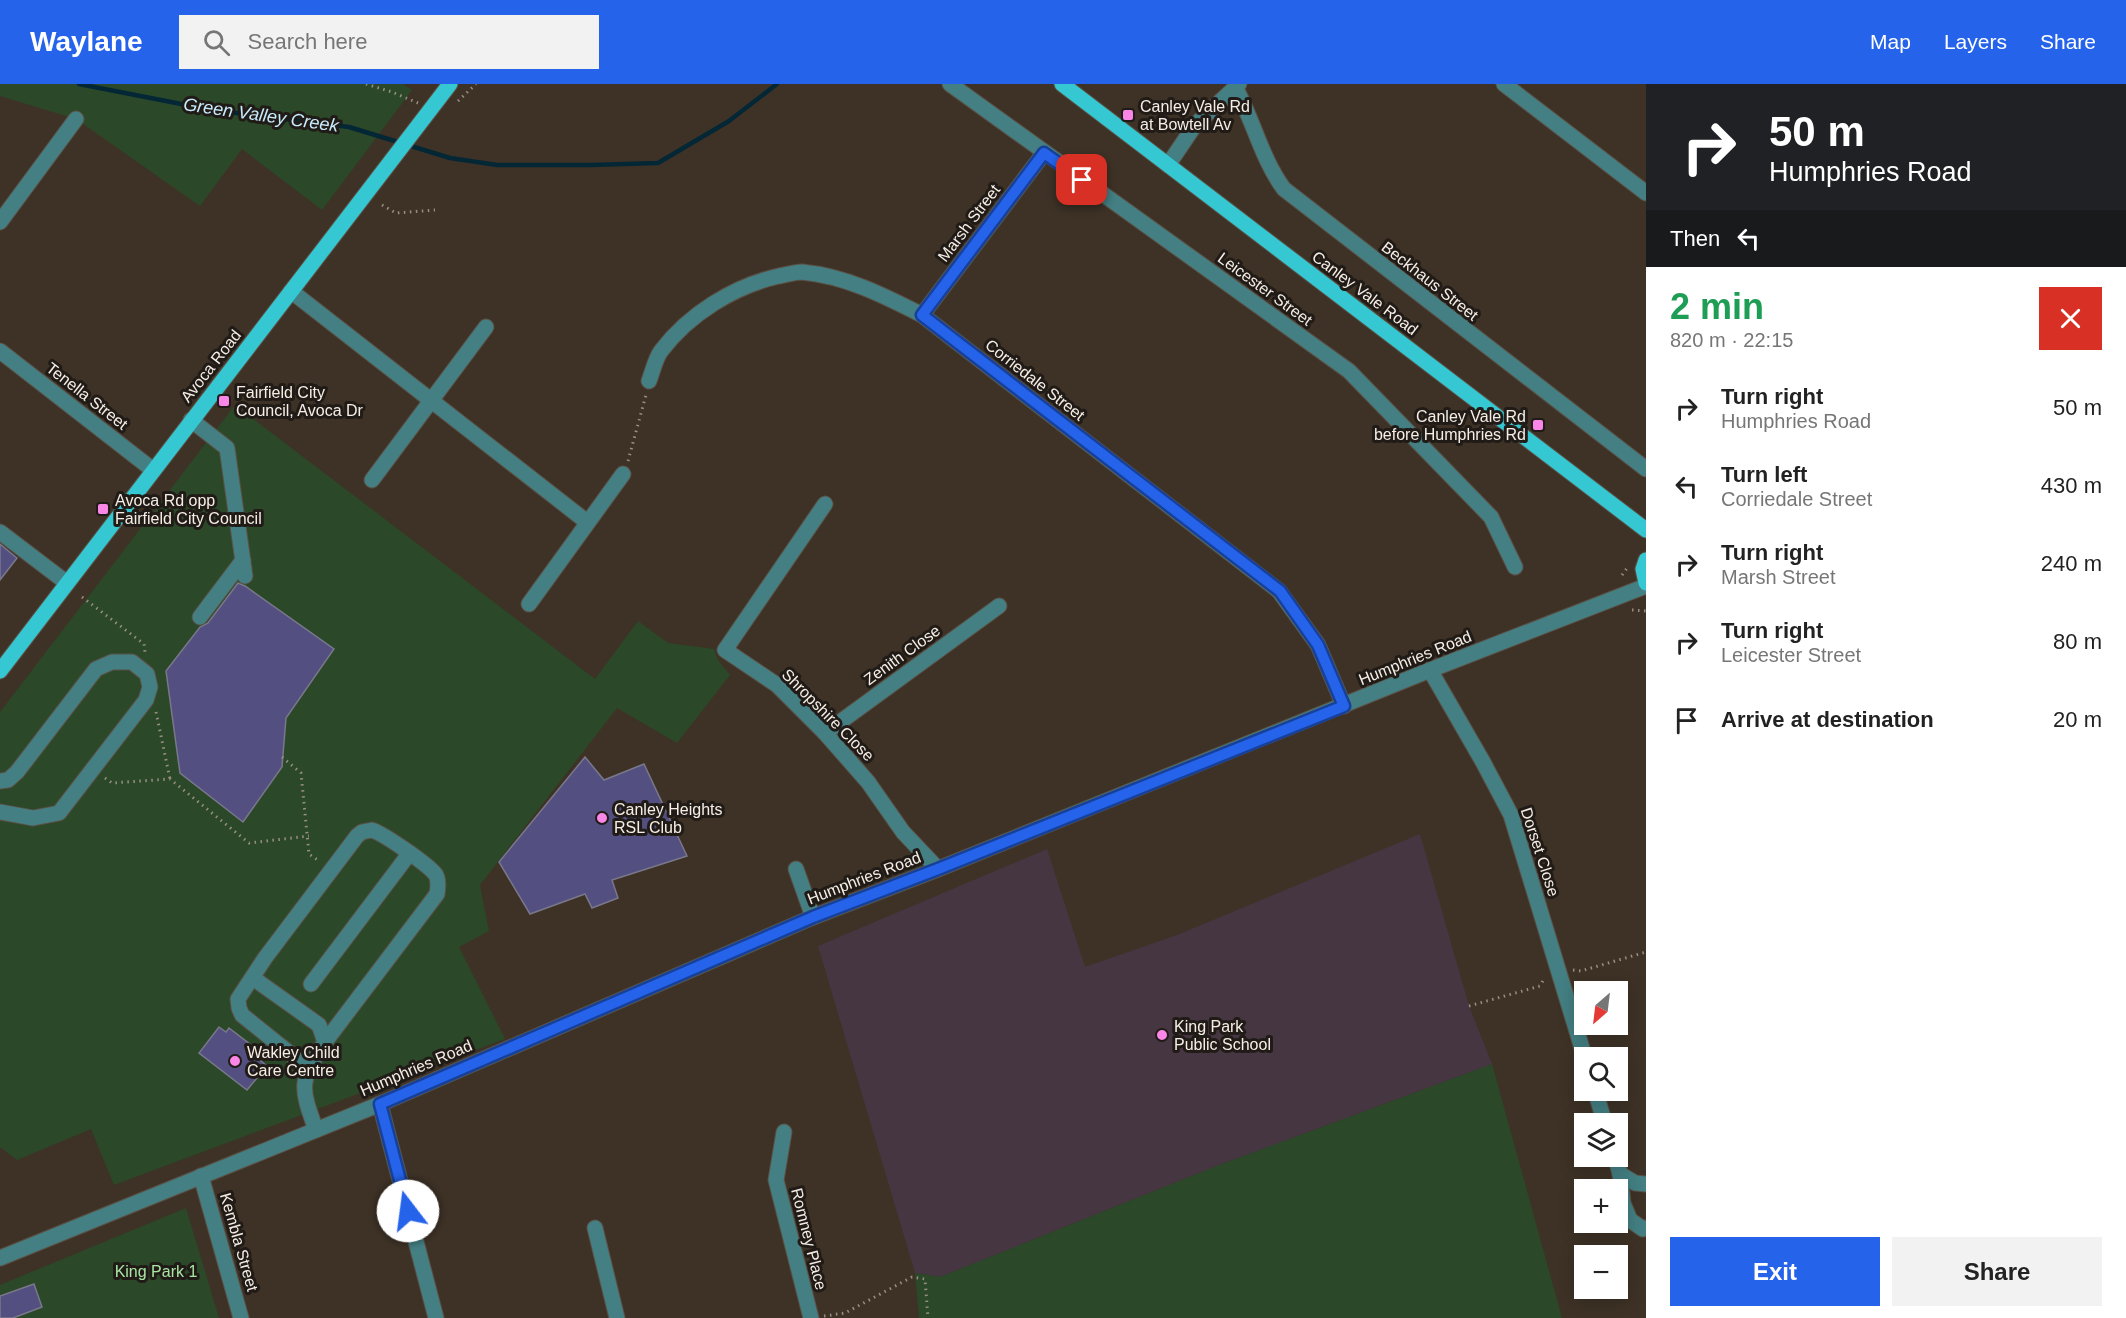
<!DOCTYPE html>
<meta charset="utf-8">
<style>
:root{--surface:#fff;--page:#f2f2f2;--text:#222;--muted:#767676;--accent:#2563eb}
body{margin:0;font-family:Helvetica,sans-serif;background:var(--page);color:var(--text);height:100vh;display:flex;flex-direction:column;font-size:22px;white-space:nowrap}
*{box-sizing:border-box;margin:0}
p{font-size:20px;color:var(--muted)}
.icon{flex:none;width:33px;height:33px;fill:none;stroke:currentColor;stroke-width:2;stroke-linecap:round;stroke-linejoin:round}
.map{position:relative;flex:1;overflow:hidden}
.details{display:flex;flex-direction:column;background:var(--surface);width:480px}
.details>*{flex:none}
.top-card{background:#202124;color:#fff;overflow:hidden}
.needle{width:39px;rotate:208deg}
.controls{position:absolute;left:1574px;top:897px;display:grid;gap:12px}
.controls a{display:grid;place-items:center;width:54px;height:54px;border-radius:0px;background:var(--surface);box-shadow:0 3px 15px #0003;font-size:30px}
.pin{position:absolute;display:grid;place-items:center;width:51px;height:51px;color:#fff;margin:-26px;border-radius:12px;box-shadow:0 3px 9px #0006}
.me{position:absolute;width:66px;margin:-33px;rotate:345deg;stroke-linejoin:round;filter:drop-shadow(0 0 4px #0008)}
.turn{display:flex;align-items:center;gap:21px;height:126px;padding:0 24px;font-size:27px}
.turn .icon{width:78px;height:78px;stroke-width:2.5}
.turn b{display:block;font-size:42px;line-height:51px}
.then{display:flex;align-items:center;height:57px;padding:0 24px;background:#0003;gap:12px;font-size:22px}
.round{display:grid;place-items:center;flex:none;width:63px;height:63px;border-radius:0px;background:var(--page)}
.headline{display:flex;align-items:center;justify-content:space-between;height:102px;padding:0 24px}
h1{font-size:36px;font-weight:800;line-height:45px;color:#1e9e55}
.cta{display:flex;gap:12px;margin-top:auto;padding:12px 24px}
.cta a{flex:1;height:69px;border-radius:0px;background:var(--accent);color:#fff;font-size:24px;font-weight:800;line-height:69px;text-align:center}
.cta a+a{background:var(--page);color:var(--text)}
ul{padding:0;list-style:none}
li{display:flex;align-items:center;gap:18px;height:78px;padding:0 24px}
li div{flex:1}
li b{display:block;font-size:22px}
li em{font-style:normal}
header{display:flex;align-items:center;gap:36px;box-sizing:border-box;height:84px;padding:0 30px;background:var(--accent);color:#fff}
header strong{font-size:28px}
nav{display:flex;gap:33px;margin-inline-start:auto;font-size:21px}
.search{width:420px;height:54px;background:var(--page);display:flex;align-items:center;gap:15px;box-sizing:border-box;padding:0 21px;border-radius:0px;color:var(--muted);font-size:22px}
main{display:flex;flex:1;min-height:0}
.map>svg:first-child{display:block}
</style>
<header>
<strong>Waylane</strong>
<div class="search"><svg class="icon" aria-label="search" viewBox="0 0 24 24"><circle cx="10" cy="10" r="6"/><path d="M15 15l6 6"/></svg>Search here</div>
<nav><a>Map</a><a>Layers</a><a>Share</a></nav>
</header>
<main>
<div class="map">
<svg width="1646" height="1234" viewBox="0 0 1646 1234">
<rect width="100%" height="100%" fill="#3e3226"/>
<polygon fill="#463642" points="1420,750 1469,922 1492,980 1214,1083 940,1193 915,1189 818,862 1047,765 1085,883 1177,851"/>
<g fill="#2b4829">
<polygon points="0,0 403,0 412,6 322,126 242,65 200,122 76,35 0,12"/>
<polygon points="235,321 595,595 638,537 668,559 714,565 718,576 730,591 677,659 617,624 480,801 489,847 459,863 505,955 114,1101 91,1045 17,1076 0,1063 0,628"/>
<polygon points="1492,980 1562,1234 919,1234 915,1189 940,1193 1214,1083"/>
<polygon points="186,1124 219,1234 0,1234 0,1201"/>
</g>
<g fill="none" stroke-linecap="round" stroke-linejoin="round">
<polyline stroke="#042736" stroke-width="4.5" points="79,0 212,26 349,43 450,74 497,81 591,81 658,79 729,37 777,0"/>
</g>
<g fill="#544f81" stroke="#79788a" stroke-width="1.5">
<polygon points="0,460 17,474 0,496"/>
<polygon points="238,499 245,502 334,565 286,634 282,683 243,738 180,689 166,587 200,543 208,539"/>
<polygon points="585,673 604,696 644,680 687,772 612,796 618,814 592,824 585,810 530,830 499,778"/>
<polygon points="219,943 226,948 229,944 259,967 255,972 267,982 247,1006 199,969"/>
<polygon points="34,1200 42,1223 13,1234 0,1234 0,1212"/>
</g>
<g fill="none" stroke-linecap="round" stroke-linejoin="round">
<defs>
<g id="minor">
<polyline points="950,0 1349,287 1491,433 1515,483"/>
<polyline points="1504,0 1646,109"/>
<path d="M1235,3c18,32 27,73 49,102l362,280"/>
<polyline points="1168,81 1195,41 1239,0"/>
<polyline points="0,138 76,35"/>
<polyline points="291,207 587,438"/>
<polyline points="922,231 1044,69"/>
<polyline points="0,267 153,386"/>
<path d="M649,297c4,-10 6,-22 12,-30 28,-37 73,-65 118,-75 7,-1 15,-4 23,-4 43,4 81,23 120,43l357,276 39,54 26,61"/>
<polyline points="191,336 227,364 245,492"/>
<polyline points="372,396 486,243"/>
<polyline points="825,420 725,566 777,601 825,649 868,698 903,748 938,785"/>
<polyline points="0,448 67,499"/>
<polyline points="529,520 623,390"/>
<polyline points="200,533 243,476"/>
<polyline points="1430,586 1483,678 1511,731 1585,974"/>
<polyline points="825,649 999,522"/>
<polyline points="0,697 8,696 17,688 96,585 112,578 132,578 147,590 150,603 146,616 59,729 33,734 0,728"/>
<polyline points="796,785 813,833"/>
<polyline points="253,894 319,941 325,958"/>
<polyline points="311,900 409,770"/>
<path d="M308,984l-66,-53 -3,-7 -1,-9 27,-41 92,-122 5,-4 10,-2c12,4 57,35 64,45 3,6 2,13 1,19l-112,148c-26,40 -25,44 -9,88"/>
<polyline points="1595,1006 1605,1040"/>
<polyline points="380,1020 436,1234"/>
<polyline points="784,1048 776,1096 811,1234"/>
<polyline points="1615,1072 1620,1090 1623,1119 1630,1136 1643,1145 1646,1144"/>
<polyline points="1620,1090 1635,1099 1646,1100"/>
<polyline points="201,1092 241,1234"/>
<polyline points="595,1144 617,1234"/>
<polyline points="0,1174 380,1020 813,833 938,785 1430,586 1646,502"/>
</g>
<g id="major">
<polyline points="1062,0 1646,446"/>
<polyline points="1646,476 1643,485 1646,499"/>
<polyline points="0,587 450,0"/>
</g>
</defs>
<use href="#minor" stroke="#5b5045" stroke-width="17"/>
<use href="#major" stroke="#5b5045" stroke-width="17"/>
<g stroke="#988e84" stroke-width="3" stroke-dasharray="1.5 4.5" stroke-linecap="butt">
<polyline points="366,0 392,8 418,19"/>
<polyline points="458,17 476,0"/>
<polyline points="382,121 396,129 435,126"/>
<polyline points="628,377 646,311"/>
<polyline points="1622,491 1628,483"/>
<polyline points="82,513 144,560 145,568"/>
<polyline points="1632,526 1646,527"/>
<polyline points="156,628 170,695"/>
<polyline points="282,673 301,689 309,770 319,777"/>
<polyline points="105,694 112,699 170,695 249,759 309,752"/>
<polyline points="1573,886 1581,887 1646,868"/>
<polyline points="1469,922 1540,902 1544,895"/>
<polyline points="824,1232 845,1229 912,1193 925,1195 928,1234"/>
</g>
<use href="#minor" stroke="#437f83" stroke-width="15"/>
<use href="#major" stroke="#35c8d2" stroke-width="15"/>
</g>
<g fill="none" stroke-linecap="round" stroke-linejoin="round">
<defs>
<polyline id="route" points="408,1127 380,1020 813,833 938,785 1344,622 1318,561 1280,507 922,231 1044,69 1082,96"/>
</defs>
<use href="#route" stroke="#184099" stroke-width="15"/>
<use href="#route" stroke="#2563eb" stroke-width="10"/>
</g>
<g fill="#fa87e7" stroke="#201b16" stroke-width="2">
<rect x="1122" y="25" width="12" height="12" rx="3"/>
<rect x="218" y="311" width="12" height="12" rx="3"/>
<rect x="1532" y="335" width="12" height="12" rx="3"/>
<rect x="97" y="419" width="12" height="12" rx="3"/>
<circle cx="602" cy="734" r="6"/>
<circle cx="1162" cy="951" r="6"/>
<circle cx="235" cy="977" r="6"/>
</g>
<g text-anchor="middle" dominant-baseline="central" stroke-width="6" stroke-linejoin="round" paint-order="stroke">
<g font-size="16" fill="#f6eee6" stroke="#201b16" text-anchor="start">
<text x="1140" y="22">Canley Vale Rd<tspan x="1140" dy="18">at Bowtell Av</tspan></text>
<text x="236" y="308">Fairfield City<tspan x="236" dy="18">Council, Avoca Dr</tspan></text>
<text x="1526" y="332" text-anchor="end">Canley Vale Rd<tspan x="1526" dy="18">before Humphries Rd</tspan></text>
<text x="115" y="416">Avoca Rd opp<tspan x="115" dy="18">Fairfield City Council</tspan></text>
<text x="614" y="725">Canley Heights<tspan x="614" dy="18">RSL Club</tspan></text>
<text x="1174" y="942">King Park<tspan x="1174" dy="18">Public School</tspan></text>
<text x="247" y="968">Wakley Child<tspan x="247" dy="18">Care Centre</tspan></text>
</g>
<g font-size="16" fill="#f6eee6" stroke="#201b16">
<text transform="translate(969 139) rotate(-53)">Marsh Street</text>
<text transform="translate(1430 197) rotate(38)">Beckhaus Street</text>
<text transform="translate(1265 205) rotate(36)">Leicester Street</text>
<text transform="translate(1365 209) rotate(37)">Canley Vale Road</text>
<text transform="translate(211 282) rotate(-52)">Avoca Road</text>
<text transform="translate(1035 296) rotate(38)">Corriedale Street</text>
<text transform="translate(87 312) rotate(38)">Tenella Street</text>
<text transform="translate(902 571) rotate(-36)">Zenith Close</text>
<text transform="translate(1415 574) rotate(-22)">Humphries Road</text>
<text transform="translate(828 631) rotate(45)">Shropshire Close</text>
<text transform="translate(1540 768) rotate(72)">Dorset Close</text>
<text transform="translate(864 794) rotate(-21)">Humphries Road</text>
<text transform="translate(416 984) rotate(-23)">Humphries Road</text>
<text transform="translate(809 1155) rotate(76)">Romney Place</text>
<text transform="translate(239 1158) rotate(74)">Kembla Street</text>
</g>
<g font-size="16" fill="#a8e4a2" stroke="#201b16">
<text x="156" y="1187">King Park 1</text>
</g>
<g font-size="18" font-style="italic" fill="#c8ebfd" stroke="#201b16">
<text transform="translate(261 31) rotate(8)">Green Valley Creek</text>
</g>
</g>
</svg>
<div class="controls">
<a><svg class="needle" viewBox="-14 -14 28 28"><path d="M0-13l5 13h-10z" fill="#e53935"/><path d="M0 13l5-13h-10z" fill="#767676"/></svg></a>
<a><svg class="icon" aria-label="search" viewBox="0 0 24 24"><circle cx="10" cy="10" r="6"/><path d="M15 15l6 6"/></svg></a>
<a><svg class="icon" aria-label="layers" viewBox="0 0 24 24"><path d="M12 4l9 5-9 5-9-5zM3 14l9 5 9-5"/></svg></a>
<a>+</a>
<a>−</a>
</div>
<div class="pin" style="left:1082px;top:96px;background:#d93025"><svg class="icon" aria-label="arrive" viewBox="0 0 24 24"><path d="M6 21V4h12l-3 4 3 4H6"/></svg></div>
<svg class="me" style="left:408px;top:1127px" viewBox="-20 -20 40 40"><circle r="19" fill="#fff"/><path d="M0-13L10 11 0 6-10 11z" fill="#2563eb"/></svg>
</div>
<section class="details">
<div class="top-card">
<div class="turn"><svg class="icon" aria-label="right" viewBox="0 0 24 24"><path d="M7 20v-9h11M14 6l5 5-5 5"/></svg><div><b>50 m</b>Humphries Road</div></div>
<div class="then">Then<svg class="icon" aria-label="left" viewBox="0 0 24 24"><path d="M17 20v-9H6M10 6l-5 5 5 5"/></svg></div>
</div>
<div class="headline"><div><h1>2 min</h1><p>820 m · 22:15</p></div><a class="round" style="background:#d93025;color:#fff"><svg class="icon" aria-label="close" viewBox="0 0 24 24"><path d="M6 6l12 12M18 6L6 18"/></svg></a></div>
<ul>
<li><svg class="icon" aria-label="right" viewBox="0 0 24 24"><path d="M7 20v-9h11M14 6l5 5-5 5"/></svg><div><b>Turn right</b><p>Humphries Road</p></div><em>50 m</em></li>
<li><svg class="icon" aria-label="left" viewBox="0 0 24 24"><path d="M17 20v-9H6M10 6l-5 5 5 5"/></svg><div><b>Turn left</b><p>Corriedale Street</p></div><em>430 m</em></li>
<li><svg class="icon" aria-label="right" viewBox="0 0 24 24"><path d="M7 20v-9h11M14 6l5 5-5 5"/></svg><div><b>Turn right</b><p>Marsh Street</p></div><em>240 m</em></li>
<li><svg class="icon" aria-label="right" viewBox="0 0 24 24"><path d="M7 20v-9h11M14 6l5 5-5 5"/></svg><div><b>Turn right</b><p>Leicester Street</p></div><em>80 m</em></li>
<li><svg class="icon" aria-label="arrive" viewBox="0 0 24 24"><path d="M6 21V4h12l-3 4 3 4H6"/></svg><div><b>Arrive at destination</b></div><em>20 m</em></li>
</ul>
<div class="cta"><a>Exit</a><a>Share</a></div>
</section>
</main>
